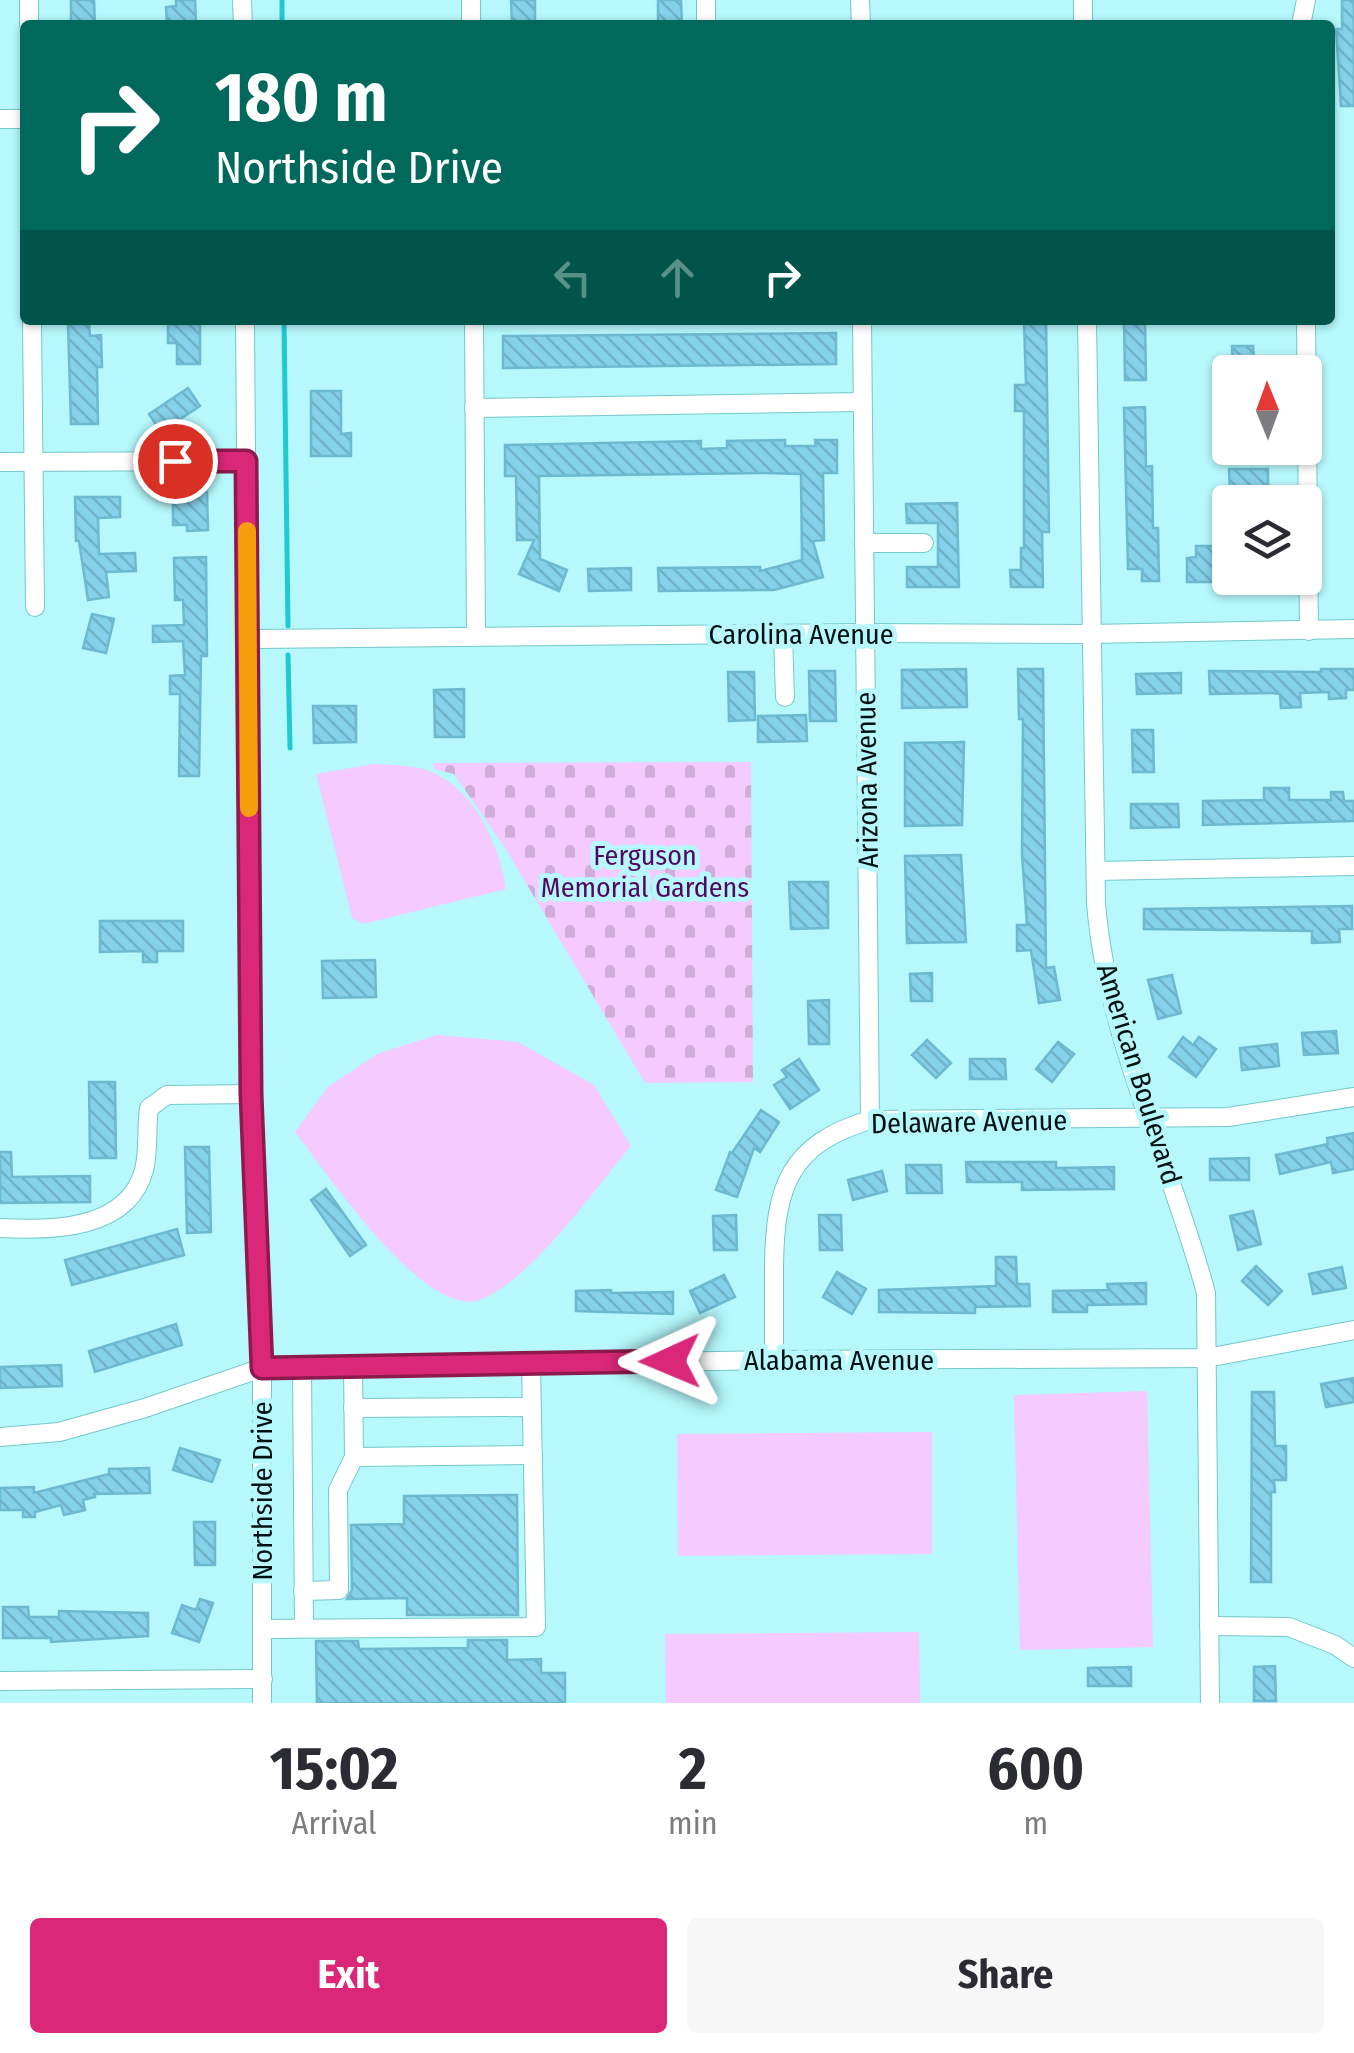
<!DOCTYPE html>
<style>
:root{--surface:#fff;--page:#f7f7f7;--text:#2b2b33;--muted:#7c7c81;--accent:#db2777}
body{margin:0;font-family:"Fira Sans Condensed",sans-serif;background:var(--page);color:var(--text);height:100vh;display:flex;flex-direction:column;font-size:38px;white-space:nowrap}
*{box-sizing:border-box;margin:0}
p{font-size:32px;color:var(--muted)}
.icon{flex:none;width:55px;height:55px;fill:none;stroke:currentColor;stroke-width:2;stroke-linecap:round;stroke-linejoin:round}
.map{position:relative;height:1703px;overflow:hidden}
.side{display:flex;flex-direction:column;background:var(--surface);flex:1}
.side>*{flex:none}
.banner{position:absolute;left:20px;top:20px;width:1315px;height:305px;border-radius:10px;box-shadow:0 2px 8px #0004;background:#00695c;color:#fff;overflow:hidden}
.needle{width:65px;rotate:359deg}
.fabs{position:absolute;left:1212px;top:355px;display:grid;gap:20px}
.fabs a{display:grid;place-items:center;width:110px;height:110px;border-radius:10px;background:var(--surface);box-shadow:0 2px 8px #0004;font-size:50px}
.pin{position:absolute;display:grid;place-items:center;width:85px;height:85px;color:#fff;margin:-42px;border:5px solid #fff;border-radius:50%;box-shadow:0 2px 10px #0007}
.me{position:absolute;width:110px;margin:-55px;rotate:269deg;stroke-linejoin:round;filter:drop-shadow(0 0 8px #0008)}
.turn{display:flex;align-items:center;gap:35px;height:210px;padding:0 30px;font-size:45px}
.turn .icon{width:130px;height:130px;stroke-width:2.5}
.turn b{display:block;font-size:70px;line-height:85px}
.lanes{display:flex;align-items:center;height:95px;padding:0 30px;background:#0003;justify-content:center;gap:50px;direction:ltr}
.lanes .off{opacity:.35}
.eta{display:flex;justify-content:space-evenly;align-items:center;height:170px;text-align:center}
.eta b{font-size:60px;font-weight:700;line-height:70px}
.cta{display:flex;gap:20px;margin-top:auto;padding:20px 30px}
.cta a{flex:1;height:115px;border-radius:10px;background:var(--accent);color:#fff;font-size:40px;font-weight:700;line-height:115px;text-align:center}
.cta a+a{background:var(--page);color:var(--text)}
.map>svg:first-child{display:block}
</style>
<div class="map">
<svg width="1354" height="1703" viewBox="0 0 1354 1703">
<defs>
<pattern id="cemetery-stones" width="16" height="16" patternUnits="userSpaceOnUse" patternTransform="scale(2.5)"><rect width="16" height="16" fill="#f5cafe"/><path d="M2 7V4a2 2 0 0 1 4 0v3zM10 15v-3a2 2 0 0 1 4 0v3z" fill="#d0acd9"/></pattern>
<pattern id="building-back-hatch" width="6" height="6" patternUnits="userSpaceOnUse" patternTransform="scale(2.5)"><rect width="6" height="6" fill="#85d1e9"/><path d="M-1 5l2 2M0 0l6 6M5-1l2 2" fill="none" stroke="#71b2c7"/></pattern>
</defs>
<rect width="100%" height="100%" fill="#b6f8fc"/>
<polygon fill="url(#cemetery-stones)" points="751,762 753,1082 645,1083 507,851 454,774 434,769 433,763"/>
<g fill="#f5cafe">
<path d="M373,764c18,1 37,1 54,6 47,17 72,74 79,119l-143,35 -11,-6 -36,-144z"/>
<path d="M437,1035l81,7 76,43 37,61c-38,45 -96,130 -149,153 -56,24 -156,-128 -187,-167l33,-45 49,-33z"/>
<polygon points="1147,1391 1153,1647 1020,1650 1014,1395"/>
<polygon points="932,1432 932,1554 678,1556 677,1434"/>
<polygon points="919,1632 920,1703 666,1703 665,1634"/>
</g>
<g fill="none" stroke-linecap="round" stroke-linejoin="round">
<g stroke="#20cad2" stroke-width="5">
<polyline points="282,0 282,25"/>
<polyline points="284,320 288,626"/>
<polyline points="288,655 290,748"/>
</g>
</g>
<g fill="url(#building-back-hatch)" stroke="#6db9d0" stroke-width="2.5">
<polygon points="71,0 94,0 95,25 71,25"/>
<polygon points="176,0 195,0 196,22 167,23 166,7 176,6"/>
<polygon points="511,0 535,0 535,25 512,25"/>
<polygon points="658,0 681,0 682,25 658,25"/>
<polygon points="1342,0 1354,0 1354,106 1341,106 1336,29 1342,29"/>
<polygon points="1024,320 1046,320 1049,532 1042,532 1043,587 1011,587 1010,570 1021,570 1021,548 1024,548 1024,411 1015,411 1015,385 1026,385"/>
<polygon points="1124,320 1145,320 1146,380 1125,380"/>
<polygon points="68,323 89,323 90,336 101,335 102,367 97,367 98,424 71,424"/>
<polygon points="168,323 200,323 200,364 177,364 177,343 168,343"/>
<polygon points="836,333 836,364 503,368 503,336"/>
<polygon points="1232,346 1253,346 1254,359 1266,359 1266,372 1233,372"/>
<polygon points="188,388 200,406 161,432 149,414"/>
<polygon points="311,391 341,391 341,434 351,433 351,456 311,456"/>
<polygon points="1145,407 1146,467 1152,466 1153,528 1158,528 1159,581 1142,581 1142,569 1128,569 1124,408"/>
<polygon points="785,440 785,446 816,446 815,440 837,440 837,473 823,473 824,540 813,541 823,577 774,590 659,591 658,568 760,567 760,571 802,560 801,474 764,473 539,476 540,559 567,570 559,591 519,574 534,540 517,540 516,476 505,476 505,445 701,441 701,449 727,448 727,441"/>
<polygon points="1229,469 1268,469 1268,502 1244,502 1244,498 1230,498"/>
<polygon points="207,492 208,530 187,531 187,525 173,525 173,502 185,501 185,493"/>
<polygon points="75,497 120,497 120,517 98,518 99,554 135,553 136,571 106,572 109,597 88,600 79,541 76,541"/>
<polygon points="957,503 959,587 907,587 907,567 938,567 938,523 907,523 906,504"/>
<polygon points="1196,546 1216,546 1217,582 1187,582 1187,558 1196,557"/>
<polygon points="206,557 207,656 201,656 199,776 179,776 180,694 170,694 170,676 185,675 183,641 153,642 153,626 184,625 183,600 175,600 174,558"/>
<polygon points="631,568 631,590 589,591 588,569"/>
<polygon points="92,614 114,619 106,653 83,648"/>
<polygon points="966,669 967,707 902,708 902,670"/>
<polygon points="1018,669 1043,669 1046,968 1054,967 1060,1000 1039,1003 1031,950 1017,951 1017,925 1027,925 1022,854 1023,719 1019,719"/>
<polygon points="1321,669 1354,669 1354,690 1346,690 1346,698 1329,699 1329,692 1300,693 1301,707 1281,708 1280,694 1272,693 1210,694 1209,671 1321,672"/>
<polygon points="809,671 835,671 836,721 810,721"/>
<polygon points="728,672 754,672 755,720 729,721"/>
<polygon points="1181,673 1181,693 1137,694 1136,674"/>
<polygon points="464,689 464,737 435,737 434,690"/>
<polygon points="313,706 356,706 356,742 314,743"/>
<polygon points="806,715 807,741 758,742 758,716"/>
<polygon points="1132,730 1153,730 1154,772 1133,772"/>
<polygon points="964,742 962,825 905,826 905,743"/>
<polygon points="1264,788 1289,788 1289,800 1331,800 1331,792 1343,792 1344,801 1354,801 1354,821 1203,825 1203,801 1264,800"/>
<polygon points="1131,804 1178,804 1179,827 1131,828"/>
<polygon points="961,855 966,942 907,943 905,856"/>
<polygon points="789,882 828,882 828,928 791,929"/>
<polygon points="1352,906 1352,929 1339,929 1340,942 1312,943 1312,931 1144,929 1144,909"/>
<polygon points="100,921 183,921 183,951 157,951 157,962 143,962 143,951 100,952"/>
<polygon points="375,960 376,997 323,998 322,961"/>
<polygon points="932,973 932,1001 911,1001 910,974"/>
<polygon points="1172,975 1181,1013 1158,1019 1148,980"/>
<polygon points="829,1000 829,1044 809,1044 808,1001"/>
<polygon points="1336,1031 1338,1053 1304,1055 1302,1033"/>
<polygon points="1183,1037 1193,1045 1199,1037 1216,1049 1196,1077 1169,1057"/>
<polygon points="927,1040 951,1063 936,1078 912,1055"/>
<polygon points="1058,1042 1074,1054 1052,1082 1036,1069"/>
<polygon points="1277,1044 1279,1066 1242,1070 1240,1048"/>
<polygon points="799,1059 819,1090 790,1109 774,1085 787,1077 782,1070"/>
<polygon points="970,1059 1005,1059 1006,1079 970,1079"/>
<polygon points="89,1082 115,1082 116,1158 90,1158"/>
<polygon points="761,1110 779,1122 760,1152 754,1148 737,1197 716,1190 730,1152 732,1153"/>
<polygon points="1354,1133 1354,1169 1333,1173 1331,1162 1280,1174 1276,1155 1328,1144 1327,1138"/>
<polygon points="185,1147 209,1147 211,1232 187,1233"/>
<polygon points="0,1152 11,1152 12,1177 90,1176 90,1202 0,1203"/>
<polygon points="1249,1158 1249,1180 1210,1180 1210,1159"/>
<polygon points="966,1162 1056,1162 1056,1168 1114,1167 1114,1189 1022,1190 1022,1182 967,1182"/>
<polygon points="906,1165 941,1165 942,1193 907,1193"/>
<polygon points="882,1171 887,1191 853,1200 848,1180"/>
<polygon points="326,1189 366,1245 350,1256 311,1200"/>
<polygon points="1253,1211 1261,1244 1238,1250 1230,1216"/>
<polygon points="736,1215 737,1250 714,1250 713,1216"/>
<polygon points="819,1215 841,1215 842,1250 820,1250"/>
<polygon points="177,1229 184,1255 72,1285 65,1260"/>
<polygon points="996,1257 1016,1257 1017,1284 1029,1284 1030,1306 975,1307 975,1313 879,1312 879,1290 996,1286"/>
<polygon points="1256,1266 1282,1291 1268,1305 1242,1281"/>
<polygon points="1342,1267 1346,1288 1313,1294 1309,1274"/>
<polygon points="837,1272 866,1289 852,1314 823,1297"/>
<polygon points="724,1275 735,1297 700,1313 690,1291"/>
<polygon points="1146,1283 1146,1304 1087,1305 1087,1312 1053,1312 1053,1291 1108,1290 1107,1284"/>
<polygon points="611,1290 611,1293 673,1292 673,1314 576,1311 576,1291"/>
<polygon points="176,1324 182,1345 95,1372 89,1351"/>
<polygon points="61,1365 62,1386 0,1388 0,1367"/>
<polygon points="1354,1378 1354,1402 1326,1407 1321,1384"/>
<polygon points="1252,1392 1274,1392 1275,1446 1286,1446 1286,1480 1274,1480 1275,1492 1271,1492 1271,1582 1251,1582"/>
<polygon points="180,1448 220,1460 212,1482 173,1470"/>
<polygon points="149,1468 150,1493 94,1494 95,1497 83,1500 85,1510 64,1515 61,1505 35,1512 35,1517 23,1517 23,1510 0,1510 0,1488 34,1487 34,1493 109,1474 109,1469"/>
<polygon points="517,1495 518,1615 407,1615 407,1598 347,1599 352,1590 351,1525 404,1524 404,1496"/>
<polygon points="194,1522 215,1522 215,1565 195,1565"/>
<polygon points="200,1599 213,1603 199,1642 172,1633 182,1605 196,1610"/>
<polygon points="3,1607 28,1607 29,1617 59,1617 59,1611 148,1613 148,1636 51,1642 51,1638 3,1638"/>
<polygon points="468,1640 507,1640 507,1660 541,1659 541,1673 565,1673 565,1703 317,1703 316,1641 358,1641 359,1649 468,1648"/>
<polygon points="1275,1666 1276,1701 1254,1701 1254,1667"/>
<polygon points="1131,1667 1131,1686 1088,1686 1088,1668"/>
</g>
<g fill="none" stroke-linecap="round" stroke-linejoin="round">
<defs>
<g id="minor">
<polyline points="29,0 29,25"/>
<polyline points="242,0 243,25"/>
<polyline points="471,0 471,25"/>
<polyline points="706,0 706,25"/>
<polyline points="860,0 861,25"/>
<polyline points="1083,0 1083,25"/>
<polyline points="1301,25 1306,0"/>
<polyline points="0,119 25,119"/>
<polyline points="32,320 35,607"/>
<polyline points="245,320 251,1094 262,1368 262,1703"/>
<polyline points="474,320 476,636"/>
<polyline points="862,320 870,1120"/>
<path d="M1087,320l9,583c11,136 75,259 110,390l4,410"/>
<polyline points="1306,320 1309,631"/>
<polyline points="474,408 862,402"/>
<polyline points="0,462 246,461"/>
<polyline points="864,543 924,543"/>
<polyline points="783,634 785,697"/>
<polyline points="248,639 865,633 1091,634 1354,629"/>
<polyline points="1096,871 1354,866"/>
<path d="M0,1228c52,3 128,2 144,-58 5,-19 2,-42 5,-62l18,-13 84,-1"/>
<path d="M774,1360c0,-32 0,-63 0,-94 1,-79 15,-122 96,-146l358,-3 126,-20"/>
<polyline points="302,1367 304,1628"/>
<polyline points="353,1408 532,1407"/>
<polyline points="0,1437 59,1432 145,1408 262,1368 774,1360 1207,1358 1354,1330"/>
<polyline points="354,1457 533,1455"/>
<polyline points="303,1591 339,1590 338,1490 354,1457 353,1366"/>
<polyline points="1209,1626 1289,1627 1335,1645 1354,1658"/>
<polyline points="263,1629 536,1627 531,1364"/>
<polyline points="0,1681 263,1679"/>
</g>
</defs>
<use href="#minor" stroke="#73c8cc" stroke-width="20"/>
<use href="#minor" stroke="#fff" stroke-width="18"/>
</g>
<g fill="none" stroke-linecap="round" stroke-linejoin="round">
<defs>
<polyline id="route" points="175,461 246,461 251,1094 262,1368 670,1361"/>
</defs>
<use href="#route" stroke="#8e194d" stroke-width="25"/>
<use href="#route" stroke="#db2777" stroke-width="18"/>
<polyline stroke="#f59e0b" stroke-width="18" points="247,531 249,808"/>
</g>
<g text-anchor="middle" dominant-baseline="central" stroke-width="10" stroke-linejoin="round" paint-order="stroke">
<g font-size="28" fill="#001012" stroke="#b6f8fc">
<text x="801" y="634">Carolina Avenue</text>
<text transform="translate(867 780) rotate(-91)">Arizona Avenue</text>
<text transform="translate(1139 1074) rotate(73)">American Boulevard</text>
<text transform="translate(969 1122) rotate(-1)">Delaware Avenue</text>
<text x="839" y="1360">Alabama Avenue</text>
<text transform="translate(262 1491) rotate(-90)">Northside Drive</text>
</g>
<g font-size="28" fill="#530662" stroke="#b6f8fc">
<text x="645" y="855">Ferguson<tspan x="645" dy="32">Memorial Gardens</tspan></text>
</g>
</g>
</svg>
<div class="fabs">
<a><svg class="needle" viewBox="-14 -14 28 28"><path d="M0-13l5 13h-10z" fill="#e53935"/><path d="M0 13l5-13h-10z" fill="#7c7c81"/></svg></a>
<a><svg class="icon" aria-label="layers" viewBox="0 0 24 24"><path d="M12 4l9 5-9 5-9-5zM3 14l9 5 9-5"/></svg></a>
</div>
<div class="pin" style="left:175px;top:461px;background:#d93025"><svg class="icon" aria-label="arrive" viewBox="0 0 24 24"><path d="M6 21V4h12l-3 4 3 4H6"/></svg></div>
<svg class="me" style="left:670px;top:1361px" viewBox="-20 -20 40 40"><path d="M0-17L14 15 0 8-14 15z" fill="#db2777" stroke="#fff" stroke-width="4"/></svg>
<div class="banner">
<div class="turn"><svg class="icon" aria-label="right" viewBox="0 0 24 24"><path d="M7 20v-9h11M14 6l5 5-5 5"/></svg><div><b>180 m</b>Northside Drive</div></div>
<div class="lanes"><svg class="icon off" aria-label="left" viewBox="0 0 24 24"><path d="M17 20v-9H6M10 6l-5 5 5 5"/></svg><svg class="icon off" aria-label="ahead" viewBox="0 0 24 24"><path d="M12 20V5M6 11l6-6 6 6"/></svg><svg class="icon" aria-label="right" viewBox="0 0 24 24"><path d="M7 20v-9h11M14 6l5 5-5 5"/></svg></div>
</div>
</div>
<section class="side">
<div class="eta">
<div><b>15:02</b><p>Arrival</p></div>
<div><b>2</b><p>min</p></div>
<div><b>600</b><p>m</p></div>
</div>
<div class="cta"><a>Exit</a><a>Share</a></div>
</section>
